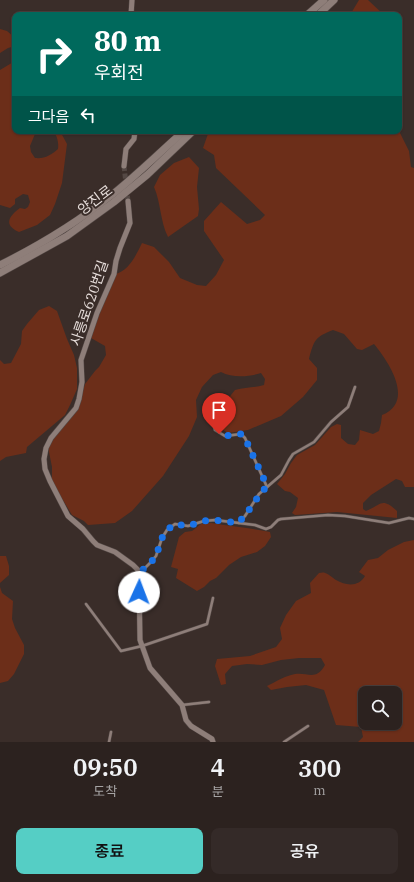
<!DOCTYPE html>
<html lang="ko">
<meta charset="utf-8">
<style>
:root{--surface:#2c221f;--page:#342a28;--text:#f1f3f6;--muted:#a6a4a4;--line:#483f3d;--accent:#55cec5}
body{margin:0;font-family:"IBM Plex Serif","Noto Sans KR",serif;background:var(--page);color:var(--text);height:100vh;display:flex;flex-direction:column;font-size:15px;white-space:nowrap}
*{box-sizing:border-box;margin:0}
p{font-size:13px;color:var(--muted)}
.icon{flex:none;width:22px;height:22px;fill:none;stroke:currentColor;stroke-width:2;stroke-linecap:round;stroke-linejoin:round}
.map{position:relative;height:742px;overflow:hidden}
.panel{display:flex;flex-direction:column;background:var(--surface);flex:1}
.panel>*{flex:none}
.guide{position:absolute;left:12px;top:12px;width:390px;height:122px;border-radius:8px;box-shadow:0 1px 3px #0004,0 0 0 1px var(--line);background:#00695c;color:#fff;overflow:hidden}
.fabs{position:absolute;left:358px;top:686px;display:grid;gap:8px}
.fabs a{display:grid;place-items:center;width:44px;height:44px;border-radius:8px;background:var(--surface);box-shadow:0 1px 3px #0004,0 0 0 1px var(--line);font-size:20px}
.pin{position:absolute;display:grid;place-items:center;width:34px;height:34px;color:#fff;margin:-41px -17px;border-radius:50% 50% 50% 0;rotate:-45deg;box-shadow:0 0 4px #0007}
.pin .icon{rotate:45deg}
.me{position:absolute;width:44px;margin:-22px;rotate:2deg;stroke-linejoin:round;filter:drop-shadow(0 0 3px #0008)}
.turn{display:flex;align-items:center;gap:14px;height:84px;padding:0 16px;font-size:18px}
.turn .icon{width:52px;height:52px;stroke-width:2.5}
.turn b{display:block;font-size:28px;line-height:34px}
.then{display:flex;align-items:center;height:38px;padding:0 16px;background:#0003;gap:8px;font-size:15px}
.eta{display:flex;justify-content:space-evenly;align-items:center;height:68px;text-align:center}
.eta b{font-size:24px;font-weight:600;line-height:28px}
.primary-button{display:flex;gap:8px;margin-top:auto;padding:8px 16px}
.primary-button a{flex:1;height:46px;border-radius:8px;background:var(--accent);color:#111;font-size:16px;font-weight:600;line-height:46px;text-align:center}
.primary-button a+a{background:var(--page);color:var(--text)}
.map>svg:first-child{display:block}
</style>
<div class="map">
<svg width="414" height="742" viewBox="0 0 414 742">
<rect width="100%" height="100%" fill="#3a2d29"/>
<g fill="#6c2e19" fill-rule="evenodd">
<polygon points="359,0 368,0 384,15 350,15"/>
<polygon points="0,29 7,31 15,38 15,46 8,48 0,53"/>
<path d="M15,61v70h24l-4,3 -5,12 1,6 4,6c10,1 16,-3 23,-9 1,-6 -1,-14 -5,-18h7l7,13 -5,39 -7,21 -5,11 -13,10 -18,7c-16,-7 -10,-16 1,-24l5,1 3,-2 2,-5 -2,-7 -5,-1 -8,5v5l-5,4 -10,-3v-135z"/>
<path d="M209,131h190l10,20 2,16 3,1v319h-9l-3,-6 -6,-2 -25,16 -8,8v6l3,2c16,-7 16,-14 31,0v7l-60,-6 -42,3 -3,-2 4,-6 2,-9 -8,-6 -5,-1 -8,-7 8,-10 6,-11 6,-8 18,-10 16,-18 6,-3 4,1v13l7,6 7,1 4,-5 1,-10 13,4 6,-3 2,-8 1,-8c32,-13 9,-50 -8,-71l-12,6 -5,-1 -13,-15 -11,-4c-18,7 -19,10 -24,29l8,9v12l-14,17 -22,19 -33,14 -20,3 -11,-7c2,-15 9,-25 18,-36 10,-3 20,-2 29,-5l1,-6 -4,-6c-12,4 -29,5 -40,-1l-8,3 -11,12 -6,13 1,17 -8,19 -26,40 -31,35 -17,12 -27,2 -4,-4 -12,-6 -20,-33v-15l-4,-20 7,-14 25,-32 5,-17 10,-13 4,-4 7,-12 -1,-9 -14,-8 8,-29 16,-35c14,-3 21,-19 27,-31l12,4 15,15 11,16 17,7 9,1 10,-11 8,-15 -20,-29v-10l17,-19 26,22 13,-4 5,-5 -49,-47 -2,-13 -11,-7z"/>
<path d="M189,157l10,11 -2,19 2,22 -1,7 -30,21c-8,-16 -7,-34 -14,-50l6,-12 14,-12z"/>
<polygon points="49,306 57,311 67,339 74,355 77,368 77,389 70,405 65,415 27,447 26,453 6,457 0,461 0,360 4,364 11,363 21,344 22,331 27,324 39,310"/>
<path d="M211,523c20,3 39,5 59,9l1,5 -6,9 -8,6 -16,5 -12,8 -13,13 -6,3 -6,6 -7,4 -21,-13 2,-9 -7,-2 8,-30 6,-5 7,-1 9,-7z"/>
<path d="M414,540v202h-56l5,-5 -2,-10 -25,-2 -12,-35 -18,-5 -19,2 -16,3 -4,-4c8,-4 16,-9 24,-11 15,-5 24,8 34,-10l-4,-7h-22l-18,2 -19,5 -15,-1 -15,2 -7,8 1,10 -5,1 -6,-19 2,-7 33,-3 26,-9 6,-8 -2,-11 6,-13 10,-14 15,-8 -1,-10 9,-10c2,0 4,-1 6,0 4,1 8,5 11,7 10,6 23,7 29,-4l-6,-4 9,-12 10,-2 10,-8 16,-8zM365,693h30v30h-30z"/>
<polygon points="0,556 6,556 9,566 9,575 0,583"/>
<polygon points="0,587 2,593 13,601 12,619 15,628 24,645 24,654 14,674 8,681 0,683"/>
</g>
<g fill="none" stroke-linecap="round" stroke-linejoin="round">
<polyline stroke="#544844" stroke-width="5" stroke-dasharray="5 2.5" stroke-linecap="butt" points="124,166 128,201"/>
<defs>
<g id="lane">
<path d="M224,399c-2,11 -13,19 -9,31l10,6 16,-2 4,4 22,49"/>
<polyline points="239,523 245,516 259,494 281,475 289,460 293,454 314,442 331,422 348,407 355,387"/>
<polyline points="139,574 151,562 156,556 162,538 167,530 175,524 188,526 204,521 215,520 255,525 266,529 271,527 278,520 281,519 328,515 345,516 389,523 409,518 414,519"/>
<polyline points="86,604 121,651 142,646 207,624 213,598"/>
<polyline points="182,705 209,702"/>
<polyline points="109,742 111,732"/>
<polyline points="284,742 308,726"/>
</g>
<g id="street">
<polyline points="131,15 132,0"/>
<polyline points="124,166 126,149 134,139 135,131"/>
<polyline points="128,201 130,223 120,248 116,261 114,274 97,313 81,360 82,382 79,399 76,408 51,438 46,448 44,459 45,469 50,481 68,516 83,529 93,541 97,545 115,552 133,565 138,570 139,578 140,640 150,668 182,705 186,720 191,726 212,739 213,742"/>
</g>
<g id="secondary">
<polyline points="307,15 324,0"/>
<polyline points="318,15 334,0"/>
<path d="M0,265c40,-20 78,-43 113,-71 25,-20 47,-42 71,-63"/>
<polyline points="0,273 67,236 114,202 147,175 193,131"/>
</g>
</defs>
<use href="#lane" stroke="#544946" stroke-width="3.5"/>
<use href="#street" stroke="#544946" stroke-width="6"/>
<use href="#secondary" stroke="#544946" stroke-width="8"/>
<use href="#lane" stroke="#8e7e79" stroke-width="2.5"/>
<use href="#street" stroke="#8e7e79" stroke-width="5"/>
<use href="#secondary" stroke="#8e7e79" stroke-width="7"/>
</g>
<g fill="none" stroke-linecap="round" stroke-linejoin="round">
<path stroke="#1a73e8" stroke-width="7" stroke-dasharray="0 12.6" d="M139,592l-1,-18 13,-12 5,-6 6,-18 5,-8 8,-6 13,2 16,-5 11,-1 23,3c11,-11 18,-25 29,-37l-22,-48 -4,-4 -16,2 -6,-2"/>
</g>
<g text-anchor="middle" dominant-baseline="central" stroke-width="4" stroke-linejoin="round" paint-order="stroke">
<g font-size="14" fill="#e7dedb" stroke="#3a2d29">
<text transform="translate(95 200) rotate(-37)">양진로</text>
<text transform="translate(89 303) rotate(-71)">사릉로620번길</text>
</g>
</g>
</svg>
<div class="fabs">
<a><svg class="icon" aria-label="search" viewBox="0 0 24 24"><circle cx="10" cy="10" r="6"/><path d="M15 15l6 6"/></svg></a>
</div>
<div class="pin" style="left:219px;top:434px;background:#d93025"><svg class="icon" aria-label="arrive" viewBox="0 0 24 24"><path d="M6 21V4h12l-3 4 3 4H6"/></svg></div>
<svg class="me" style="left:139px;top:592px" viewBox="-20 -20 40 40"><circle r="19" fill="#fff"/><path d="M0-13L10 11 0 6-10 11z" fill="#1a73e8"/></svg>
<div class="guide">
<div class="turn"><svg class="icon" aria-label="right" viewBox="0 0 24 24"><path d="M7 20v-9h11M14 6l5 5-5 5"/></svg><div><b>80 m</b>우회전</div></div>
<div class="then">그다음<svg class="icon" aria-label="left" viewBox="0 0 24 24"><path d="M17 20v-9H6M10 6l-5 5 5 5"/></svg></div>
</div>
</div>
<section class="panel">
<div class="eta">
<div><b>09:50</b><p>도착</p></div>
<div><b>4</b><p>분</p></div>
<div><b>300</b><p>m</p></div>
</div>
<div class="primary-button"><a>종료</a><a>공유</a></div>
</section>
